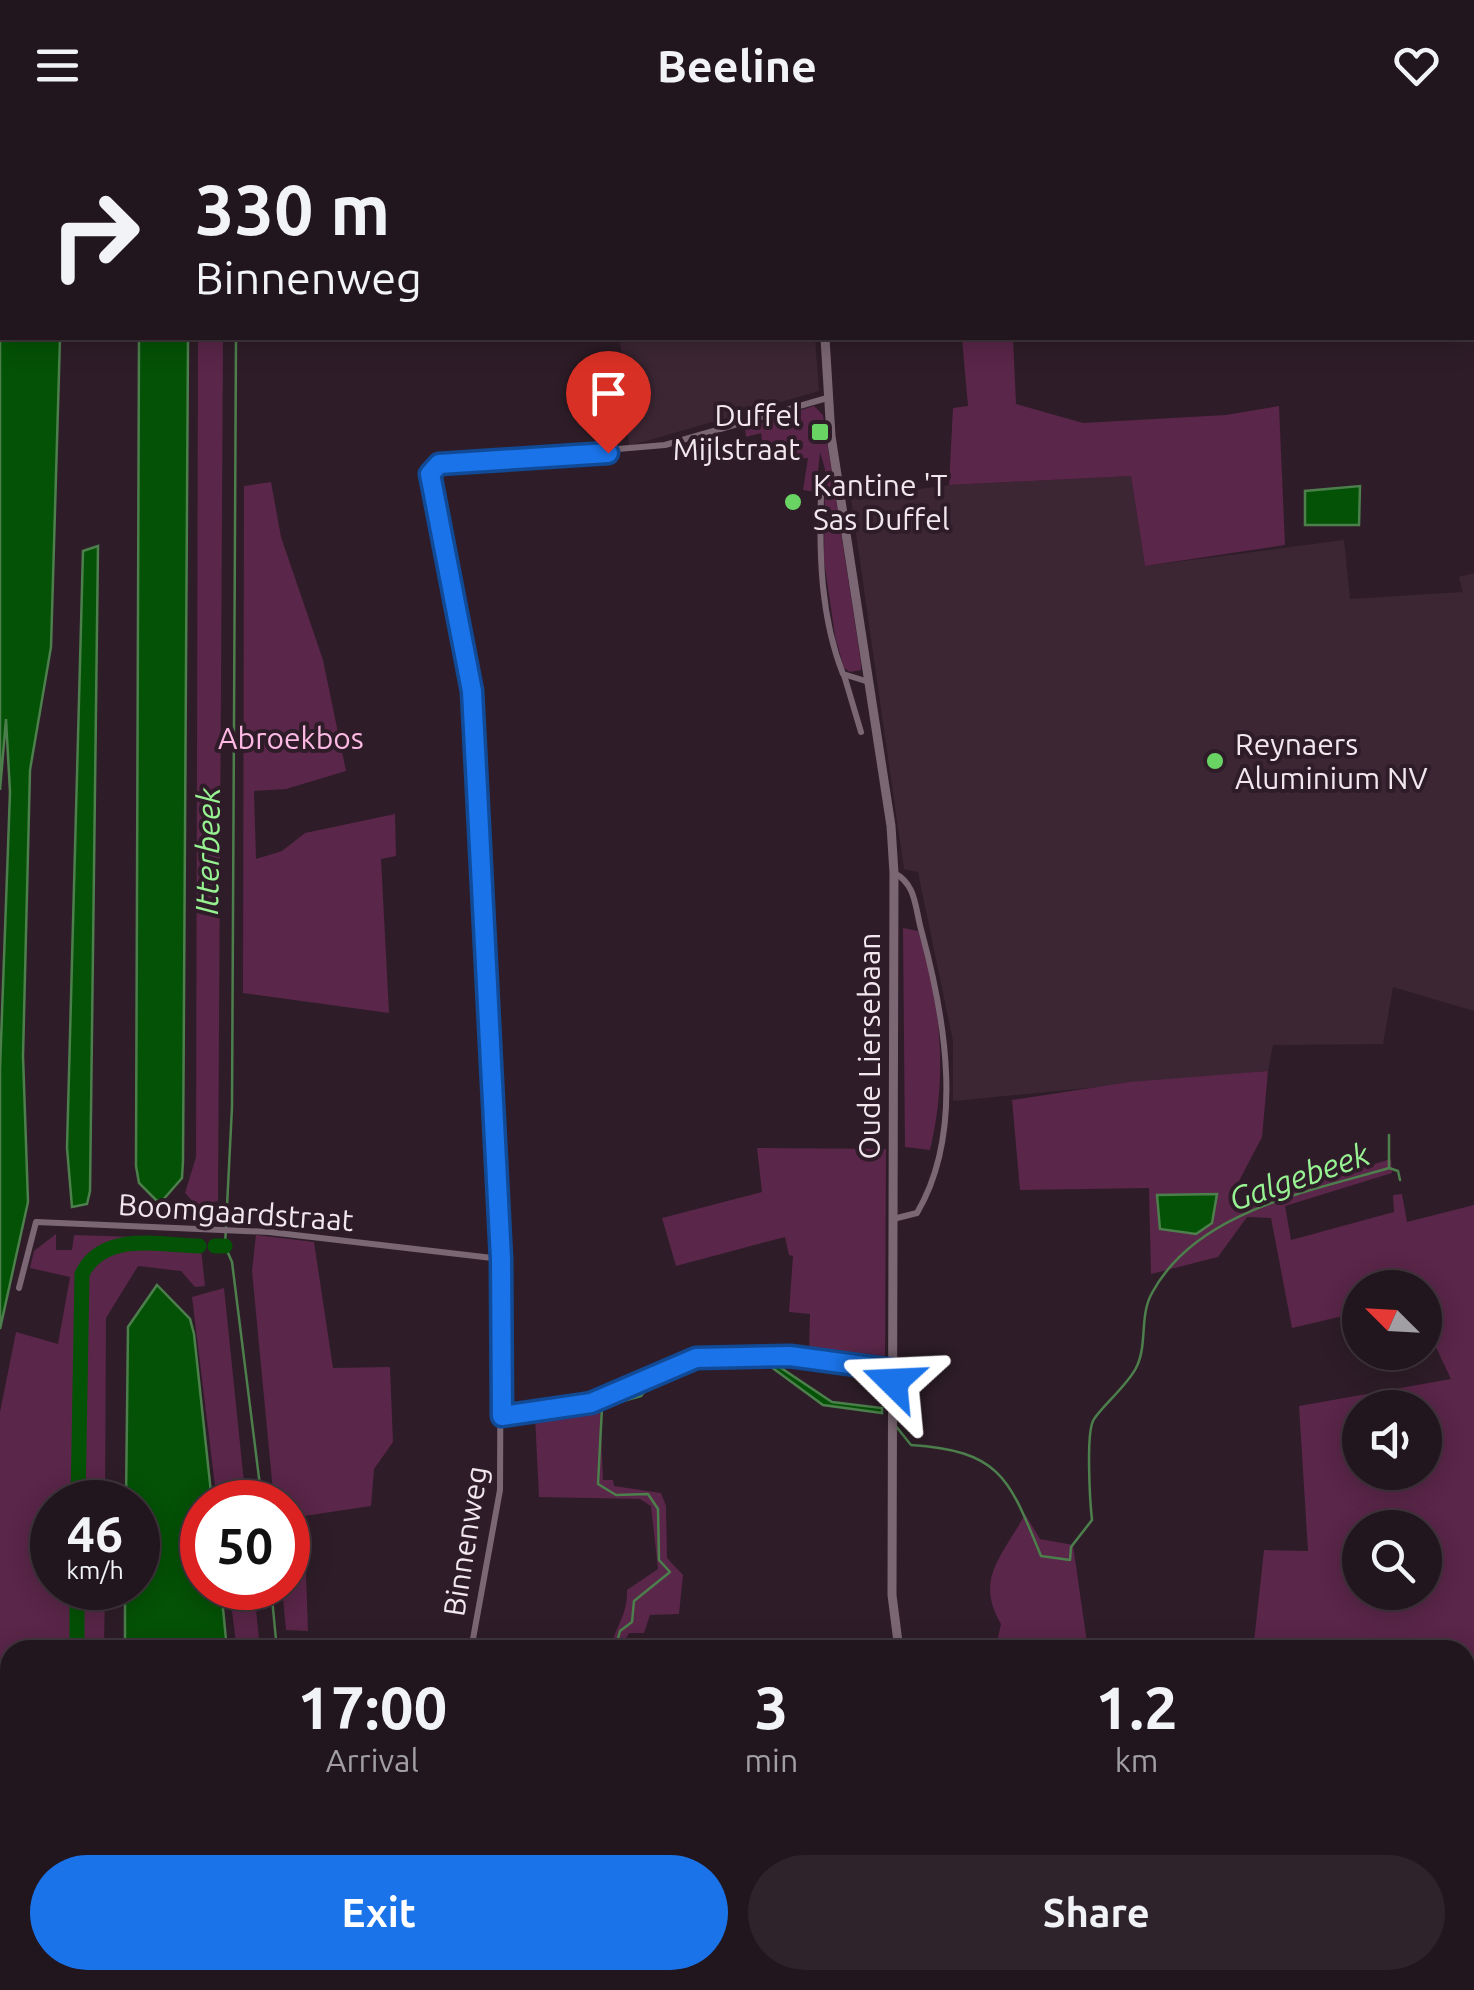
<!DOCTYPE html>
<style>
:root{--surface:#22161e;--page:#2e232b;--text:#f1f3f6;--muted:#a29fa4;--line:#3f353c;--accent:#1a73e8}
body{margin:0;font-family:Ubuntu,sans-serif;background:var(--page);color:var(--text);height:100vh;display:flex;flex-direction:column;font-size:38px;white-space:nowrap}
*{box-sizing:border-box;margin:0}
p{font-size:32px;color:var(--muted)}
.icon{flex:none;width:55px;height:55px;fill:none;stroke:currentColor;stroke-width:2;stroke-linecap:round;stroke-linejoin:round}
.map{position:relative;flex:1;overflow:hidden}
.drawer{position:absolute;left:0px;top:1510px;width:1475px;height:350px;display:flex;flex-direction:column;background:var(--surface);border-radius:30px 30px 0 0;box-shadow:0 5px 25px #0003,0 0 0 2px var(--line)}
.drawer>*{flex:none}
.guide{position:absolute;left:0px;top:0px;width:1475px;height:210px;box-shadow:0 5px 25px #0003,0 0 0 2px var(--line);background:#22161e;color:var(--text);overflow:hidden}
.needle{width:65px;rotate:294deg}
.buttons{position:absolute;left:1342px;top:1140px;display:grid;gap:20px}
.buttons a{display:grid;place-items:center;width:100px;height:100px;border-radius:50%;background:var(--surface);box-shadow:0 5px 25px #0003,0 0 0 2px var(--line);font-size:50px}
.speed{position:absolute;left:30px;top:1350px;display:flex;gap:20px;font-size:50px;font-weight:700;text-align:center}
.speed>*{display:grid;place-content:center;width:130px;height:130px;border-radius:50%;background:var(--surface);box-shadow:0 5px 25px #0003,0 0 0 2px var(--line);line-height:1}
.speed small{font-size:25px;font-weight:400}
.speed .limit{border:15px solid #d22;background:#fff;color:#111}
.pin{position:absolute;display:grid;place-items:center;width:85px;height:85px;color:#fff;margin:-102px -42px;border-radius:50% 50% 50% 0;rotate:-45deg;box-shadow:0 0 10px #0007}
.pin .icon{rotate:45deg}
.me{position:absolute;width:110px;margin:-55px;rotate:291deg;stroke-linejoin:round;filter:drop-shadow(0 0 8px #0008)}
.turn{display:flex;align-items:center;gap:35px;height:210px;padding:0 30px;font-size:45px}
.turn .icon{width:130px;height:130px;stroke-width:2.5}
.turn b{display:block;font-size:70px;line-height:85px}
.eta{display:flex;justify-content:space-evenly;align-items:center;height:170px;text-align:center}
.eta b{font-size:60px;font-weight:600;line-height:70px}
.primary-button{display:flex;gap:20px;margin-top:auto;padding:20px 30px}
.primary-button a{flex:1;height:115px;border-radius:60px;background:var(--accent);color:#fff;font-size:40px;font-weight:600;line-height:115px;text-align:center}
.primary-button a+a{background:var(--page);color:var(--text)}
header{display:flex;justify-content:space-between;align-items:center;height:130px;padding:0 30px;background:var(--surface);font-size:45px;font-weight:600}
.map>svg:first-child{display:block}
</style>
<header><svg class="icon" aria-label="menu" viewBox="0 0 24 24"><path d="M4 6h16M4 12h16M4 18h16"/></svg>Beeline<svg class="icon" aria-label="heart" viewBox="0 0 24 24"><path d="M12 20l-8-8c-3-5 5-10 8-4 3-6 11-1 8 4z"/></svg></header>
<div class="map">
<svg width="1474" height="1860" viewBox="0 0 1474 1860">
<rect width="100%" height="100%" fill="#2e1d28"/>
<g fill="#3c2634">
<polygon points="462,0 844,0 844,2"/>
<polygon points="620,208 815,208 819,261 629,316"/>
<polygon points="1131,346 1145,436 1344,410 1350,469 1463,462 1459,447 1474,443 1474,881 1393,857 1383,914 1273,915 1268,941 953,971 953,911 918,742 904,739 851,368 949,355"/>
</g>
<g fill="#5a2649" fill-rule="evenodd">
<polygon points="198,208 223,208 218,1071 196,1075 185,1063 196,1027"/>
<polygon points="962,208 1013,208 1016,274 1083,293 1226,285 1279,276 1285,415 1145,436 1131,346 949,355 953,278 968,276"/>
<polygon points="814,276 823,285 861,533 861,540 850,542 844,538 835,506 824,430 825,339 820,322 816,362 803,360 808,328 765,331 761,303 746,307 745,298"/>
<polygon points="271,352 281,407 323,530 346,641 286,659 254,661 256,729 282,721 305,703 395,684 396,726 381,729 389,883 243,863 244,356"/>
<path d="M903,798l15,3c23,72 30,144 12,219l-25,-3z"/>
<path d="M1268,941l-6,66 -24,46 -2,22 155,-46 1,14 -107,33 6,34 103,-28 -1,-17 9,-1 5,28 67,-17v538l-9,1v-94l-211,-8 10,-92 44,1 -9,-145 152,-27 -18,-38 -8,-53h-65v24l-68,16 -21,-110 -24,-1 -29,40 -67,17 -2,-86 -129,2 -8,-90 118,-18zM1360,1278h65v64h-65zM1360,1398h65v64h-65z"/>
<polygon points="757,1018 886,1019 885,1234 879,1234 878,1225 809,1222 810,1184 789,1182 793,1126 789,1125 785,1107 676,1136 662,1088 762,1062"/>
<polygon points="56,1104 56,1120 72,1120 74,1105 200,1109 205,1156 195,1157 181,1141 138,1136 106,1188 105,1372 52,1372 52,1458 105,1458 104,1520 10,1520 10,1797 0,1744 0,1282 16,1202 58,1214 70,1147 30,1138 34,1121"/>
<polygon points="256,1105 314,1112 333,1238 390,1237 393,1312 374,1339 371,1376 304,1386 308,1501 286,1500 282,1458 288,1458 288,1372 274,1372 252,1141"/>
<polygon points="224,1158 246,1372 217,1372 192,1167"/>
<path d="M600,1275l3,75h10l1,6 47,7 5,13 1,52 16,17 -4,39 -29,1 -6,18h-15l-9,17h-10c5,-23 18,-35 17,-60l31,-21 -7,-63 -11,-7 -101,-2 -4,-81z"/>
<path d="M1025,1384l15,25 33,6 15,105h-93l6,-26c-27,-46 2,-68 24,-110z"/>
<polygon points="229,1458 254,1458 260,1520 237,1520"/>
<polygon points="26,1850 104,1850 106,1860 30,1860"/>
</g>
<g fill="#045206" stroke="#4c7f4c" stroke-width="2.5">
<polygon points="0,0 69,0 2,2 2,208 60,208 51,517 30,640 23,926 28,1072 0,1199 0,939 10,662 6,589 0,660"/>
<polygon points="139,208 188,208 183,1031 182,1048 162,1071 156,1070 139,1053 136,1036"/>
<polygon points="1360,356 1359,395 1305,395 1305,361"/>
<polygon points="98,416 90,1061 87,1074 72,1077 67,1018 83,421"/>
<polygon points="1217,1064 1212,1093 1196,1104 1160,1099 1157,1065"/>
<polygon points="157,1155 190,1189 194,1204 212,1372 202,1372 202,1458 221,1458 227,1520 125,1520 125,1458 138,1458 138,1372 126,1372 128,1197"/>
<polygon points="763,1231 772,1232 832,1272 882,1278 882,1283 823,1275"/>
<polygon points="123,1850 303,1850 306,1860 126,1860"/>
</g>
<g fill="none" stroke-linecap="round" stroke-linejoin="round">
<g stroke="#4c7f4c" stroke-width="2.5">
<polyline points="236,2 236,0"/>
<polyline points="236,208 232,977 225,1116 232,1132 262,1372"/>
<polyline points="1389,1038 1389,1005"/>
<path d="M895,1295l16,20c90,6 98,33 130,111l29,4 1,-13 21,-27c-2,-18 -6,-84 1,-99 5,-11 34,-35 43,-53 12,-23 3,-52 16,-75 44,-82 156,-101 237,-125l9,3 2,9"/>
<polyline points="271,1458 277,1520"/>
<polyline points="615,1520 620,1501 632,1492 634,1471 670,1442 659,1430 658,1379 648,1364 616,1365 598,1354 602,1277 641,1266 650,1254 688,1237 763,1232"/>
<polyline points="360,1850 364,1860"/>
</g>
<g stroke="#045206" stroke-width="15">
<polyline points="215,1116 225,1116"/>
<path d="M78,1372l4,-228c21,-43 76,-29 117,-28"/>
<polyline points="77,1520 77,1458"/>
<polyline points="0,1635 10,1635"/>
</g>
<g stroke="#7b6773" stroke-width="6">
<polyline points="602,0 602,2"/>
<path d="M821,366c-2,60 0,122 22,178l26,8"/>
<polyline points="844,545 861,602"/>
<path d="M893,1089l24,-6c48,-81 28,-195 5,-280 -7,-23 -5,-49 -28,-60"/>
<polyline points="19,1158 36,1092 269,1102 501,1129"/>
<polyline points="502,1285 591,1273 696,1228 790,1226 893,1240"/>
<polyline points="471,1520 500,1360 501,1129 472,561 430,344 439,334 665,315 827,268"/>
<polyline points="548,1850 552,1860"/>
</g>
<g stroke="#7b6773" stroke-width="9">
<polyline points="854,2 854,0"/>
<polyline points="1472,84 1474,84"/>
<polyline points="825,208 831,306 891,696 894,743 892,1465 899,1520"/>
<polyline points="954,1850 956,1860"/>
</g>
</g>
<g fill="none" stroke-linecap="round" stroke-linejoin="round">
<defs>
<polyline id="route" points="608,323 439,334 430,344 472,561 501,1129 502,1286 591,1273 696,1228 790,1226 893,1240 893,1252"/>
</defs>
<use href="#route" stroke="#114b97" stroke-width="25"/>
<use href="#route" stroke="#1a73e8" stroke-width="18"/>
</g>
<g fill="#69d464" stroke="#2e1d28" stroke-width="4">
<rect x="810" y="292" width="20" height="20" rx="5"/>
<circle cx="793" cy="372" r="10"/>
<circle cx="1215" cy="631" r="10"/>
</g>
<g text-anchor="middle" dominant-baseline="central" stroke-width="8" stroke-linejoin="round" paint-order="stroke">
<g font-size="30" fill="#f3e7ee" stroke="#2e1d28" text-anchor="start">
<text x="800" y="285" text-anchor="end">Duffel<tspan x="800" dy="34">Mijlstraat</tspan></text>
<text x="813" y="355">Kantine 'T<tspan x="813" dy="34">Sas Duffel</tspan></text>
<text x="1235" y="614">Reynaers<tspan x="1235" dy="34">Aluminium NV</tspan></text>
</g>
<g font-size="30" fill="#fbb9e3" stroke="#2e1d28">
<text x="291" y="608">Abroekbos</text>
</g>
<g font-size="30" fill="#f3e7ee" stroke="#2e1d28">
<text transform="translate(869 916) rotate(-90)">Oude Liersebaan</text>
<text transform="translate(236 1082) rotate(4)">Boomgaardstraat</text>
<text transform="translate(465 1411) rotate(-81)">Binnenweg</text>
</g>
<g font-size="32" font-style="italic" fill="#97f292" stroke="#2e1d28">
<text transform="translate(207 721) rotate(-89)">Itterbeek</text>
<text transform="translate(1299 1046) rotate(-19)">Galgebeek</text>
</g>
</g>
</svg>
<div class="buttons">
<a><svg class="needle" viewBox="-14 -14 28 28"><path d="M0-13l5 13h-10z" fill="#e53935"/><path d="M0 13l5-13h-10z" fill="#a29fa4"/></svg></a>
<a><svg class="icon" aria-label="sound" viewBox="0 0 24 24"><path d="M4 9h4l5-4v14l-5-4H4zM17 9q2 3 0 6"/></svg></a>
<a><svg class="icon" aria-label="search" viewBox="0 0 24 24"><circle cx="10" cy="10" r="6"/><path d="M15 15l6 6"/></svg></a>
</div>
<div class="speed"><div>46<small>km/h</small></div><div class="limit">50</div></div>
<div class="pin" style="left:608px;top:323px;background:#d93025"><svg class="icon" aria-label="arrive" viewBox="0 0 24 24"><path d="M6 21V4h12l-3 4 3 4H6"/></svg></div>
<svg class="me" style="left:893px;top:1252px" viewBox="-20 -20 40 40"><path d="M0-17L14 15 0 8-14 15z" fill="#1a73e8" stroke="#fff" stroke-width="4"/></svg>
<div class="guide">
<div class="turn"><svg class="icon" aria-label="right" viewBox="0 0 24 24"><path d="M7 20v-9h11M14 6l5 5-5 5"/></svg><div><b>330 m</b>Binnenweg</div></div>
</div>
<section class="drawer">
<div class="eta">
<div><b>17:00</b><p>Arrival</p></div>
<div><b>3</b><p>min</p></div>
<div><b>1.2</b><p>km</p></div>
</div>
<div class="primary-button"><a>Exit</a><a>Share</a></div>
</section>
</div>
